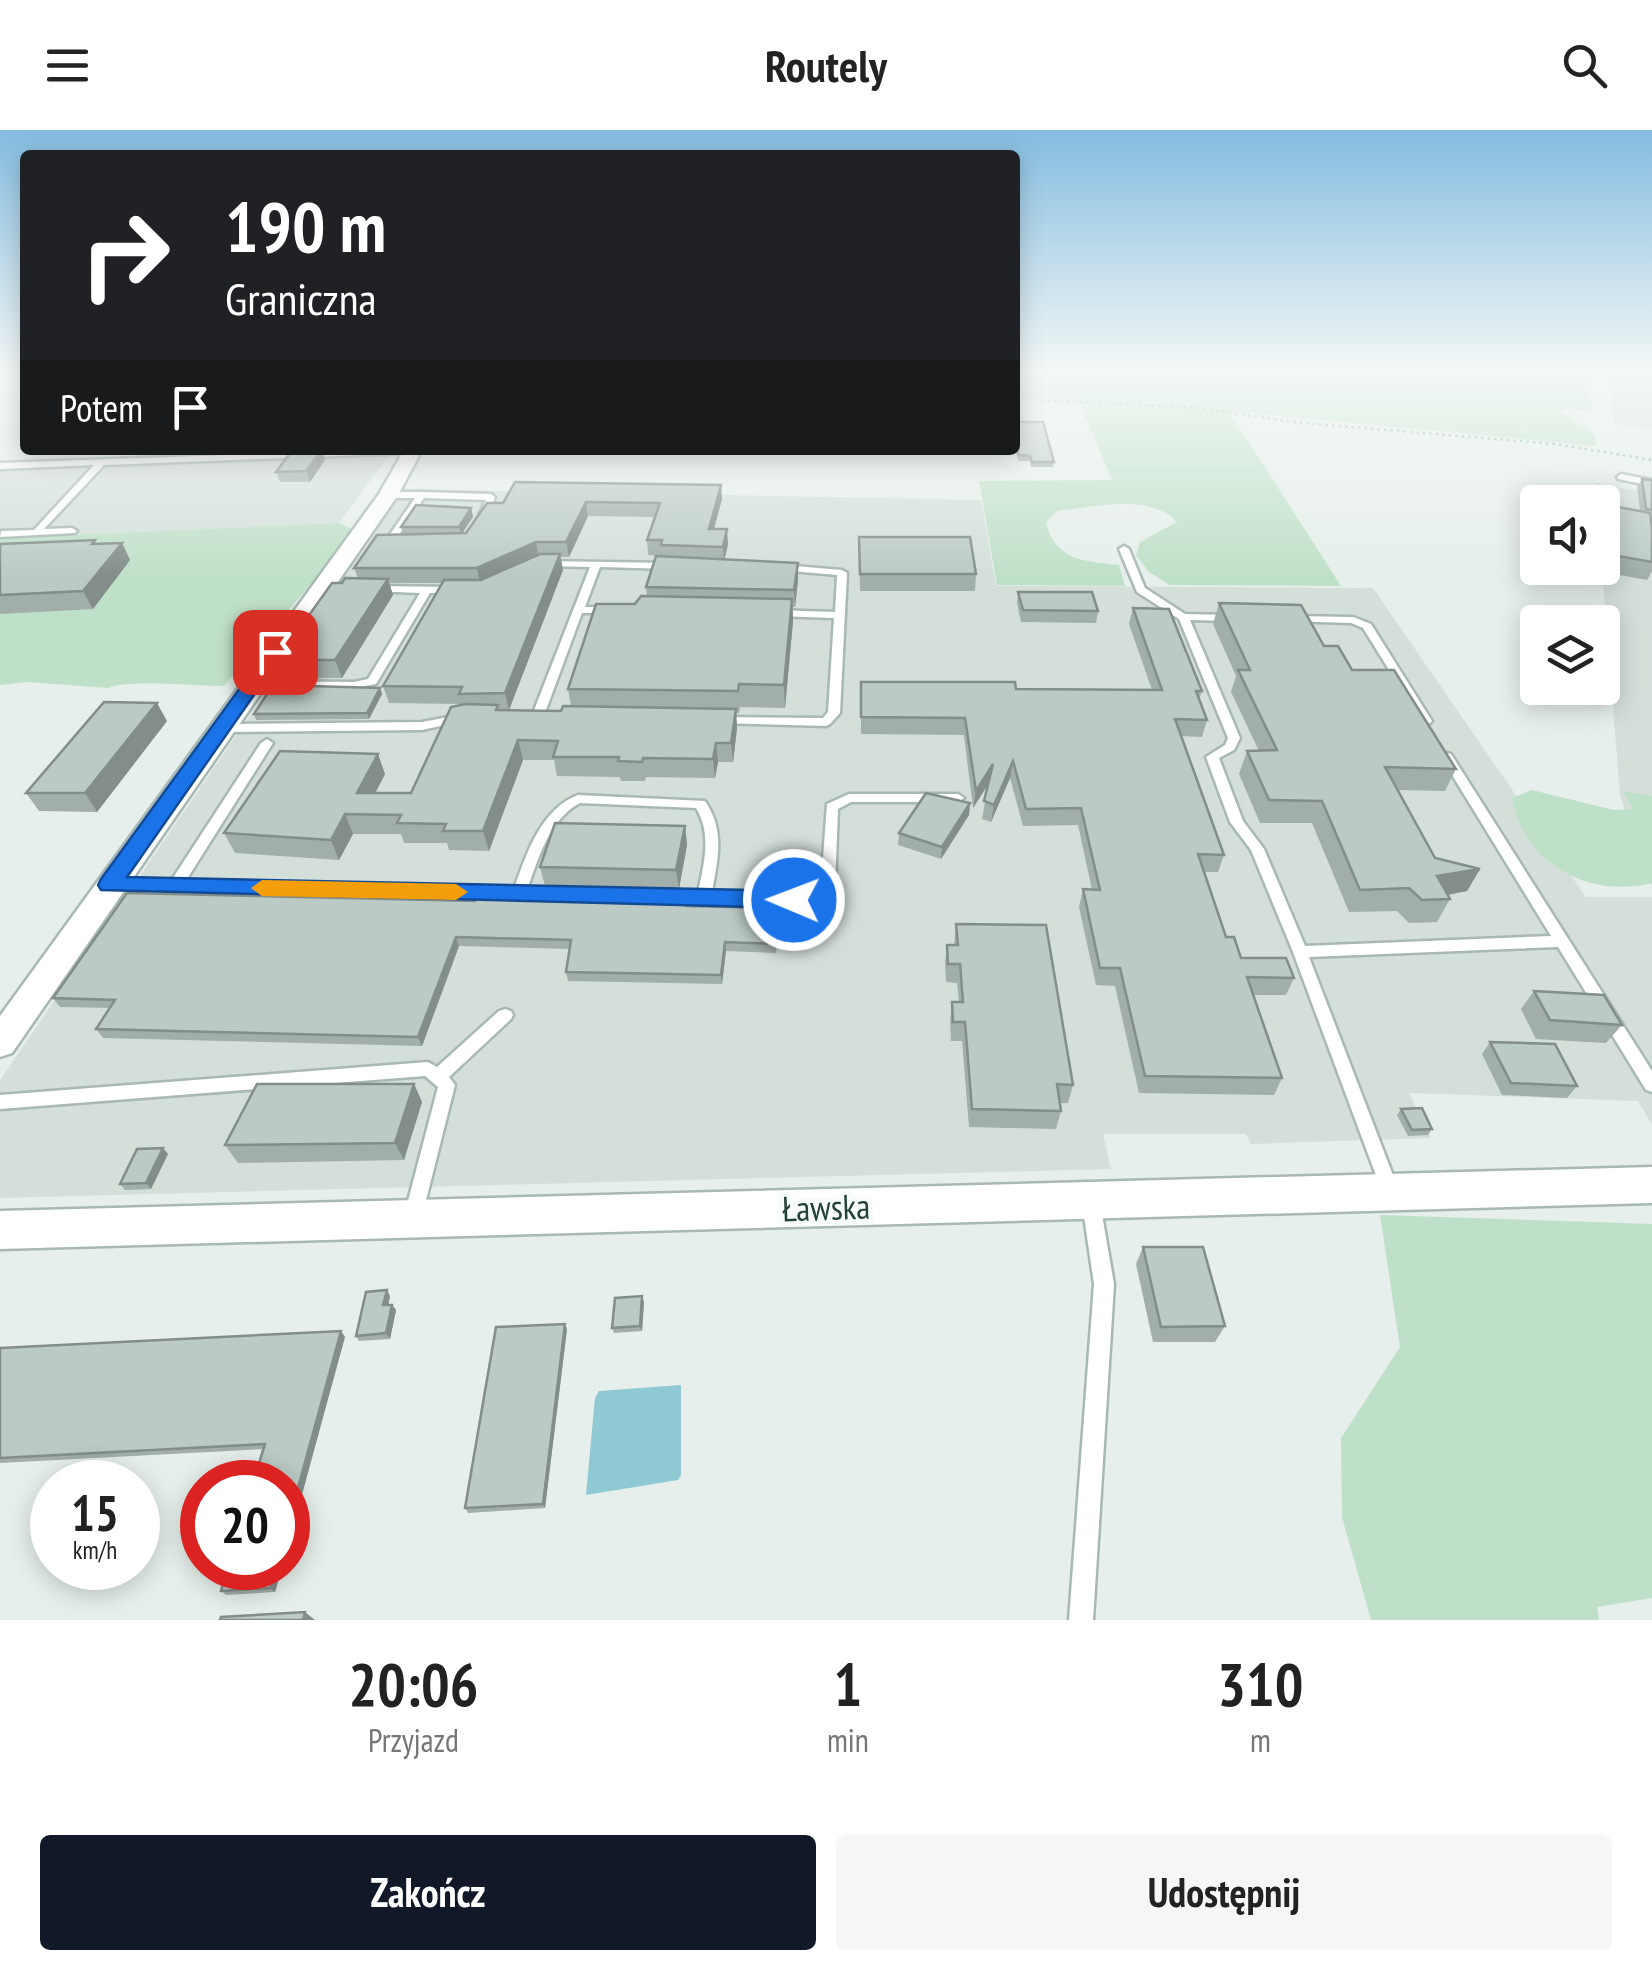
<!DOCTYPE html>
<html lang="pl">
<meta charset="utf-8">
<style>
:root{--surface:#fff;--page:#f6f6f6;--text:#222;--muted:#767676;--accent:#111827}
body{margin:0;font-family:"PT Sans Narrow",sans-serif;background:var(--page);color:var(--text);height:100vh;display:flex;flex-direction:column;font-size:38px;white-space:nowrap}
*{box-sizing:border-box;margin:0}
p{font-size:32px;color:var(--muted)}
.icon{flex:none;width:55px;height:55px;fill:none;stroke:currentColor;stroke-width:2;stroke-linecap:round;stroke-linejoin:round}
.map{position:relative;height:1490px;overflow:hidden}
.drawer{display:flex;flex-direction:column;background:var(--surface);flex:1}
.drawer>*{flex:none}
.top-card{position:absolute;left:20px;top:20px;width:1000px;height:305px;border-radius:10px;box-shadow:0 5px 25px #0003;background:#202124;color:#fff;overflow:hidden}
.controls{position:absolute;left:1520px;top:355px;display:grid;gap:20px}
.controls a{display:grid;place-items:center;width:100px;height:100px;border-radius:10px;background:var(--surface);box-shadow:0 5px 25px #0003;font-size:50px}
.speed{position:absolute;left:30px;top:1330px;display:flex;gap:20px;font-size:50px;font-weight:700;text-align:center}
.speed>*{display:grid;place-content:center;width:130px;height:130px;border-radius:50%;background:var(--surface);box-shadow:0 5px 25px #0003;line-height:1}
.speed small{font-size:25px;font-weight:400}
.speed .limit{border:15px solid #d22;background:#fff;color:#111}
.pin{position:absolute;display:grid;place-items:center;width:85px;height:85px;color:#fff;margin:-42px;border-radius:20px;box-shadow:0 5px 15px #0006}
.me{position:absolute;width:110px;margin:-55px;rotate:271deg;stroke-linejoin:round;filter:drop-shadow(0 0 8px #0008)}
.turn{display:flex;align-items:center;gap:35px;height:210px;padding:0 40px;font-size:45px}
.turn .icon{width:130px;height:130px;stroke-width:2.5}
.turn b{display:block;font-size:70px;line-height:85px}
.then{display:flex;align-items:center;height:95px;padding:0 40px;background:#0003;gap:20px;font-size:38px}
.eta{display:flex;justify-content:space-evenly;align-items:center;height:170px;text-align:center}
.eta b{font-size:60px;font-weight:800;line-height:70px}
.action{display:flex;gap:20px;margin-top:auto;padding:20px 40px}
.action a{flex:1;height:115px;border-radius:10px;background:var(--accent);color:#fff;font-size:40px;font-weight:800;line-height:115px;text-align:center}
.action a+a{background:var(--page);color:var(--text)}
header{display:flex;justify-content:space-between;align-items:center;height:130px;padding:0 40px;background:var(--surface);font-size:45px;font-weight:800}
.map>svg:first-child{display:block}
</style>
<header><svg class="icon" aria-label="menu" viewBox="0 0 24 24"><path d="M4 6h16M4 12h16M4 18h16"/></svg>Routely<svg class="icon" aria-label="search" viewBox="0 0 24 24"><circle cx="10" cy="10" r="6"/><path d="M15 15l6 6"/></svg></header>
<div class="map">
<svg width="1652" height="1490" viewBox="0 0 1652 1490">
<rect width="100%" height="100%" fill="#e6efeb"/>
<g fill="#d4dfda">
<polygon points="1608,240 1652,240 1652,299 1614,293"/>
<polygon points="215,325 211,332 389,325 339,393 0,408 0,334"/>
<polygon points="1596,353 1652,364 1652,758 1620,665 1602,438 1602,372 1597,372"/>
<polygon points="405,359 981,370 996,456 1373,458 1586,767 1652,767 1652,995 1638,971 1409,963 1431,1008 1251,1014 1246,1004 1103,1004 1111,1039 0,1068 0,950"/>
</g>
<g fill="#bfe0c8">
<path d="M1015,240h573l4,41 -24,-2 -7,4 29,17 7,10 -1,6 -367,-35 112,175 -171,-1 -21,-13 -13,-17 4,-13 37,-20c-26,-29 -84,-15 -120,-11l-11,11c9,39 38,39 73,43l6,21 -128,-1 -18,-104 133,-1 -33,-80 -64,-5z"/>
<path d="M339,393l13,6 -25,36 -103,121c-25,0 -100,-7 -116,2l-80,-6 -28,3v-147z"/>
<path d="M1532,660l82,20 19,-1 -10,-18 29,5v87c-63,16 -128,-19 -140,-85z"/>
<polygon points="1380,1085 1652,1094 1652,1468 1597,1477 1599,1490 1371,1490 1342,1387 1341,1308 1400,1217"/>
</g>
<polygon fill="#8ec9d4" points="681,1255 681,1345 678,1350 586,1365 595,1268 599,1261"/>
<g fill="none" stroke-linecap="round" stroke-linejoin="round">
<defs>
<g id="service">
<polygon points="373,320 417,321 413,323 104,335 44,399 72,398 77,401 75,403 0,407 1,401 34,400 94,335 0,339 0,333"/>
<polygon points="1621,344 1652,350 1652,356 1618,349 1617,347"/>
<polygon points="422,362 491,364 495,367 487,389 482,392 477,389 486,370 424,368 392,415 386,415 384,413 415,368 388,368 384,365 388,362"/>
<polygon points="1124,416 1129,419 1145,458 1185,484 1230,485 1235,488 1230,491 1190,490 1240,608 1234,620 1219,628 1243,691 1264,719 1305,816 1551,806 1441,627 1447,623 1451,624 1652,941 1652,962 1646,960 1558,817 1309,827 1399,1061 1396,1067 1390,1069 1384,1067 1293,822 1251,720 1230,692 1206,627 1225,615 1228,608 1179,489 1137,462 1119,419"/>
<polygon points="540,431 671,433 676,436 671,439 600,437 585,477 613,477 618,480 613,483 582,483 543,588 537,592 531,588 590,437 543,436 538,433"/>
<polygon points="783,435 842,440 847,443 840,583 830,594 826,596 716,593 716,589 720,587 823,588 828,582 834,488 774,486 769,483 774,480 835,482 837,445 780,440 780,436"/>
<polygon points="375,456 454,457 459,460 454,463 430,463 376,554 354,558 248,556 248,552 252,551 354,552 368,549 420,463 371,461 370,459"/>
<polygon points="1291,486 1353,487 1371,494 1432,591 1430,593 1422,593 1363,498 1351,493 1287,491 1286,489"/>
<polygon points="459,585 463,587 463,591 422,600 221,602 215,598 221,594 422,592"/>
<path d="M267,609l6,4 -88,139 329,7c12,-35 27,-80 64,-94l127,6c20,29 13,58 7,91h96l13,-7 6,-81 22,-10h109l6,4 -6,4h-107l-13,7 -3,79 -2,3 -23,11 -106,1 -49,-2 -2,-4 7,-5h38c6,-28 14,-58 -2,-84l-116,-5c-31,16 -42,57 -53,87l3,4 -7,5 -418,-11 -2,-3 2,-3 5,-2 61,1 90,-138z"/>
<polygon points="505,879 511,881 513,885 511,889 449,947 455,955 422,1086 419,1092 413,1094 407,1092 404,1086 438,957 425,946 0,979 0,965 428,932 437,937 499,881"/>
<polygon points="1091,1065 1097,1067 1100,1073 1114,1154 1093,1490 1069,1490 1094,1154 1082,1073 1085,1067"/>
</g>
<g id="tertiary">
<polygon points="404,320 422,320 398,365 12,923 0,927 0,886 379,364"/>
<polygon points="1652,1037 1652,1073 0,1119 0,1081"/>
</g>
</defs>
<use href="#service" stroke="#a8b8b2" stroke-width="5"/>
<use href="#tertiary" stroke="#a8b8b2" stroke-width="5"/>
<polyline stroke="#86b3a5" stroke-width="2.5" stroke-dasharray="2.5 4" stroke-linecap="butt" points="1015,269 1199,278 1302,293 1555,314 1652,330"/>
<use href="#service" fill="#fff" fill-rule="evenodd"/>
<use href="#tertiary" fill="#fff" fill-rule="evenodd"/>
</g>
<g fill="#a1aea9" fill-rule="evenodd">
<polygon points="1015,292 1054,332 1053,337 1031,337 1030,331 1018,331 1015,318"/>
<polygon points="325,330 310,352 280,352 276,342"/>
<polygon points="1642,349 1652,350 1652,389 1651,389 1652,441 1647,450 1603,442 1602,430 1602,374 1640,381 1637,357"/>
<path d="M721,355l1,14 -8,30 14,15 -4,15 74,4v17l-3,27h-2v14l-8,87 -45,-1 -1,6h-3l1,15 -4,34h-15l-3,16 -69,-1 -1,4h-24l-1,-4 -63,-1 -3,-16h-31l-34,91 -40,-1 -2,-7h-43l-3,-9h-48l-14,26 -104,-7 -11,-20 161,-59 -10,19h36l51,-89 -73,-1 -6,-17 59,-103h-53l4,12 -51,83h-58l-7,-18 65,-77 16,-5 -4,-10 49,-34 -2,-7 70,-19 2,9 -11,16h4l37,-30zM588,386l67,1 -8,23 1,15 14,1 -16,31 1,10 -12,7 -67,85 3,17 -10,5 -52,-1 54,-140 -3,-13h9z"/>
<polygon points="859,407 976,444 975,461 860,461"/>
<polygon points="95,410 97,414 122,413 130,430 93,479 0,484 0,414"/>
<polygon points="1018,462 1098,481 1096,493 1021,492 1017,473"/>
<polygon points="1219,473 1324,516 1352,540 1456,639 1445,661 1398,660 1435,728 1480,739 1467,761 1448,765 1450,769 1437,792 1409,793 1397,781 1349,782 1312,693 1260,693 1239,644 1247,621 1259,621 1231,562 1236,546 1213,494"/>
<polygon points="1133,478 1202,561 1199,569 1207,590 1202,607 1181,606 1224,725 1218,742 1204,742 1226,807 1241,828 1294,848 1286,865 1253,865 1282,948 1274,965 1139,963 1115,856 1096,855 1079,777 1083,759 1092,760 1078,695 1023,696 1010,648 991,692 982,689 988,655 973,678 964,605 861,604 861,552 1016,559 1152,560 1129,494"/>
<polygon points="380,558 382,564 369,589 256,590 254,584"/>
<polygon points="167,591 97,682 39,681 26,663"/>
<polygon points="970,673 969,685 941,729 898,715 899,703"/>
<polygon points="685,696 687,715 679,759 545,756 540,737"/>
<polygon points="674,767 675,770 687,770 688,776 779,787 776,823 726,821 722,854 568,851 566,842 570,819 459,816 422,916 103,908 96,899 110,878 60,877 53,868 475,771"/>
<polygon points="956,794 1073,955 1068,973 1060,973 1061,981 1056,999 969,997 962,911 951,911 950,891 952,872 959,872 957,853 946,852 945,834 947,815 954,815"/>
<polygon points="1534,861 1622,895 1606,913 1536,909 1521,879"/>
<polygon points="1490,912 1577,956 1567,968 1502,965 1482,924"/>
<polygon points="414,954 422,972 404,1030 238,1033 225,1015"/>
<polygon points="1401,979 1432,999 1428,1005 1408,1006 1397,985"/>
<polygon points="168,1024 151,1059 125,1060 120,1054"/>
<polygon points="1143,1117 1225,1196 1215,1212 1153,1212 1136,1134"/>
<polygon points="390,1166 388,1175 392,1175 396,1180 390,1209 359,1211 356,1206"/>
<polygon points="642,1166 644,1172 642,1201 614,1203 612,1198"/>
<polygon points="567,1199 545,1378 468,1383 465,1378"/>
<polygon points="345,1207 264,1319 0,1333 0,1218"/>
<polygon points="282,1438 275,1462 226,1465 221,1461"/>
</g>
<g fill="#838d89">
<polygon points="322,320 325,330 310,352 306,341"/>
<polygon points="721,355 722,369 710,413 709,399"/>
<polygon points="586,372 588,386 569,427 566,412"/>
<polygon points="471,378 473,387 461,405 459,397"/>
<polygon points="727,399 728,414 724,432 723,417"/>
<polygon points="536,412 538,427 480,453 477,438"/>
<polygon points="122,413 130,430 93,479 83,461"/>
<polygon points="560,424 563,440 509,580 505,563"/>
<polygon points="798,433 798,450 795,477 794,460"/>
<polygon points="388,449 393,465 342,548 335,530"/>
<polygon points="792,469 793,491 785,578 784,555"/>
<polygon points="380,558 382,564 369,589 367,583"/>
<polygon points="157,573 167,591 97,682 85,663"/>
<polygon points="736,579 737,598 733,632 731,613"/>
<polygon points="518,610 523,630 489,721 483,701"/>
<polygon points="716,613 718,632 715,648 713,629"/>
<polygon points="378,624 385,644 365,683 357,663"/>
<polygon points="1013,631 1010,648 991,692 994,675"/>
<polygon points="993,634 990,651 973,678 976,661"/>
<polygon points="970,673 969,685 941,729 942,717"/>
<polygon points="345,684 353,704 339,730 331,710"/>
<polygon points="685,696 687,715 679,759 676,740"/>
<polygon points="1480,739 1467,761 1424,769 1437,746"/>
<polygon points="456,807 459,816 422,916 418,907"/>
<polygon points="725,812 726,821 722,854 721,845"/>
<polygon points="414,954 422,972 404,1030 395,1013"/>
<polygon points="163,1018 168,1024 151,1059 146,1053"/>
<polygon points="387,1160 390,1166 387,1181 383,1175"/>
<polygon points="642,1166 644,1172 642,1201 640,1196"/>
<polygon points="392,1175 396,1180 390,1209 386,1203"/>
<polygon points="565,1194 567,1199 545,1378 543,1374"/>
<polygon points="341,1201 345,1207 288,1416 288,1394"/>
<polygon points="275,1438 282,1438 275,1462 270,1458"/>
<polygon points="305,1482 315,1490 303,1490"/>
</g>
<g fill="#bbcac4" stroke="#838d89" stroke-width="2.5">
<polygon points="1015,292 1043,292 1054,332 1032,332 1030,326 1019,325 1015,313"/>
<polygon points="322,320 306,341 276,342 292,321"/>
<polygon points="1642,349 1652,350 1652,380 1646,379"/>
<polygon points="515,352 721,355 709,399 727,399 723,417 661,415 662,410 647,410 660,373 586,372 566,412 536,412 477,438 354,438 377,405 466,403 487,373 503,373"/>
<polygon points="1568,368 1591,372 1568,372"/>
<polygon points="1602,374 1650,383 1652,399 1652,432 1612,425 1611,406 1602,404"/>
<polygon points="416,375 471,378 459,397 401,397"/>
<polygon points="859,407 970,407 976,444 860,444"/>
<polygon points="95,410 92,414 122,413 83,461 0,465 0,414"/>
<polygon points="540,424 560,424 505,563 459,564 462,557 383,556 444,450 481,450"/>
<polygon points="656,426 798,433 794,460 646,457"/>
<polygon points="345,448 388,449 335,530 277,530 332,453 342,453"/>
<polygon points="1018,462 1092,462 1098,481 1023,480"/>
<polygon points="641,466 792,469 784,555 739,554 738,561 568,559 596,474 635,474"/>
<polygon points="1219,473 1301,475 1324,516 1338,516 1352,540 1394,540 1456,639 1385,637 1435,728 1480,739 1437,746 1450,769 1422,770 1409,758 1360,760 1322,671 1269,670 1247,621 1277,620 1238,540 1250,540"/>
<polygon points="1133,478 1169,479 1202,561 1196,561 1207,590 1175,589 1224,725 1198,724 1226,807 1234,807 1241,828 1286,828 1294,848 1247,847 1282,948 1145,946 1120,838 1100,838 1083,759 1100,760 1081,678 1026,679 1013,631 994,675 984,671 993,634 976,661 965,588 861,587 861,552 1015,552 1016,559 1162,560"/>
<polygon points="273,555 380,558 367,583 254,584"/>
<polygon points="104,572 157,573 85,663 26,663"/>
<polygon points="465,574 498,575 496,580 561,581 563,576 736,579 731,613 716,613 713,629 643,628 642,632 618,631 619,627 553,627 558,611 518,610 483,701 443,701 446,694 397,693 401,685 345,684 331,710 224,703 280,621 378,624 357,663 411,663 451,577"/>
<polygon points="926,663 970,673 942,717 899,703"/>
<polygon points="555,693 685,696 676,740 540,737"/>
<polygon points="127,763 475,771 478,763 537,764 674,767 674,770 687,770 687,776 779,778 776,814 725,812 721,845 566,842 571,810 456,807 418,907 96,899 115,870 53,868"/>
<polygon points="956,794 1046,795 1073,955 1057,954 1061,981 972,979 965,892 953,892 952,872 963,872 960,834 948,834 947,815 958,815"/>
<polygon points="1534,861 1604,865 1622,895 1550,890"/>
<polygon points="1490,912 1555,914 1577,956 1511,953"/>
<polygon points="257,954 414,954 395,1013 225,1015"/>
<polygon points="1422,978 1432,999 1412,1000 1401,979"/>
<polygon points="163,1018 146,1053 120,1054 137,1019"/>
<polygon points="1143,1117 1203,1117 1225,1196 1161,1197"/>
<polygon points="387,1160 383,1175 392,1175 386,1203 356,1206 366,1162"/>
<polygon points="642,1166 640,1196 612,1198 615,1168"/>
<polygon points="565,1194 543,1374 465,1378 496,1197"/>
<polygon points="341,1201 288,1394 288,1352 253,1352 265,1314 0,1328 0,1218"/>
<polygon points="228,1438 275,1438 270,1458 221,1461"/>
<polygon points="305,1482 303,1490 220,1490 221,1487"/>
</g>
<linearGradient id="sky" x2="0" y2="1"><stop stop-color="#84bce0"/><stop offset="0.54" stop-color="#f4f8f6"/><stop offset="1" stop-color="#f4f8f6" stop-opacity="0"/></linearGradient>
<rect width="1652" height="448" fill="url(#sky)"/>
<polygon fill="#1a73e8" stroke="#114b97" stroke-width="2.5" points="275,517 284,522 127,747 794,761 805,770 794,778 101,760 98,755 101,749 269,518"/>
<polygon fill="#f59e0b" points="262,750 456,754 468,762 456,770 262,766 251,758"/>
<g text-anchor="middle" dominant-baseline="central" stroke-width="10" stroke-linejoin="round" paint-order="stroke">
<g font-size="35" fill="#24423a" stroke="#f7fbf9">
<text transform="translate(826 1077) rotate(-2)">Ławska</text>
</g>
</g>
</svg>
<div class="controls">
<a><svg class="icon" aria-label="sound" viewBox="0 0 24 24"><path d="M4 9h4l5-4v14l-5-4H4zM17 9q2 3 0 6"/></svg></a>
<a><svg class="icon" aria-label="layers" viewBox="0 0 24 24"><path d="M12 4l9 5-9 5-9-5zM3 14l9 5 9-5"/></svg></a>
</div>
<div class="speed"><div>15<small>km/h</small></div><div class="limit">20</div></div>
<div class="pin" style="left:275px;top:522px;background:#d93025"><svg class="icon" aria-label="arrive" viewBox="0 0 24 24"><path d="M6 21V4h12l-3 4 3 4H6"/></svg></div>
<svg class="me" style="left:794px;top:770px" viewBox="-20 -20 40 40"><circle r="17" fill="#1a73e8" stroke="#fff" stroke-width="3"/><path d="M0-11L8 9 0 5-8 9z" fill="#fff"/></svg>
<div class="top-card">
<div class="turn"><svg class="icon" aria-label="right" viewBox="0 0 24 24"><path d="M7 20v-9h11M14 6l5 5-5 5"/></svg><div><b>190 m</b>Graniczna</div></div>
<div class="then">Potem<svg class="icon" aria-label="arrive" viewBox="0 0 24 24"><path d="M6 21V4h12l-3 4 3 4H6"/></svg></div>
</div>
</div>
<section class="drawer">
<div class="eta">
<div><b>20:06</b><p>Przyjazd</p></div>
<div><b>1</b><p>min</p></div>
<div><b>310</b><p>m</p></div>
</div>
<div class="action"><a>Zakończ</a><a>Udostępnij</a></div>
</section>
